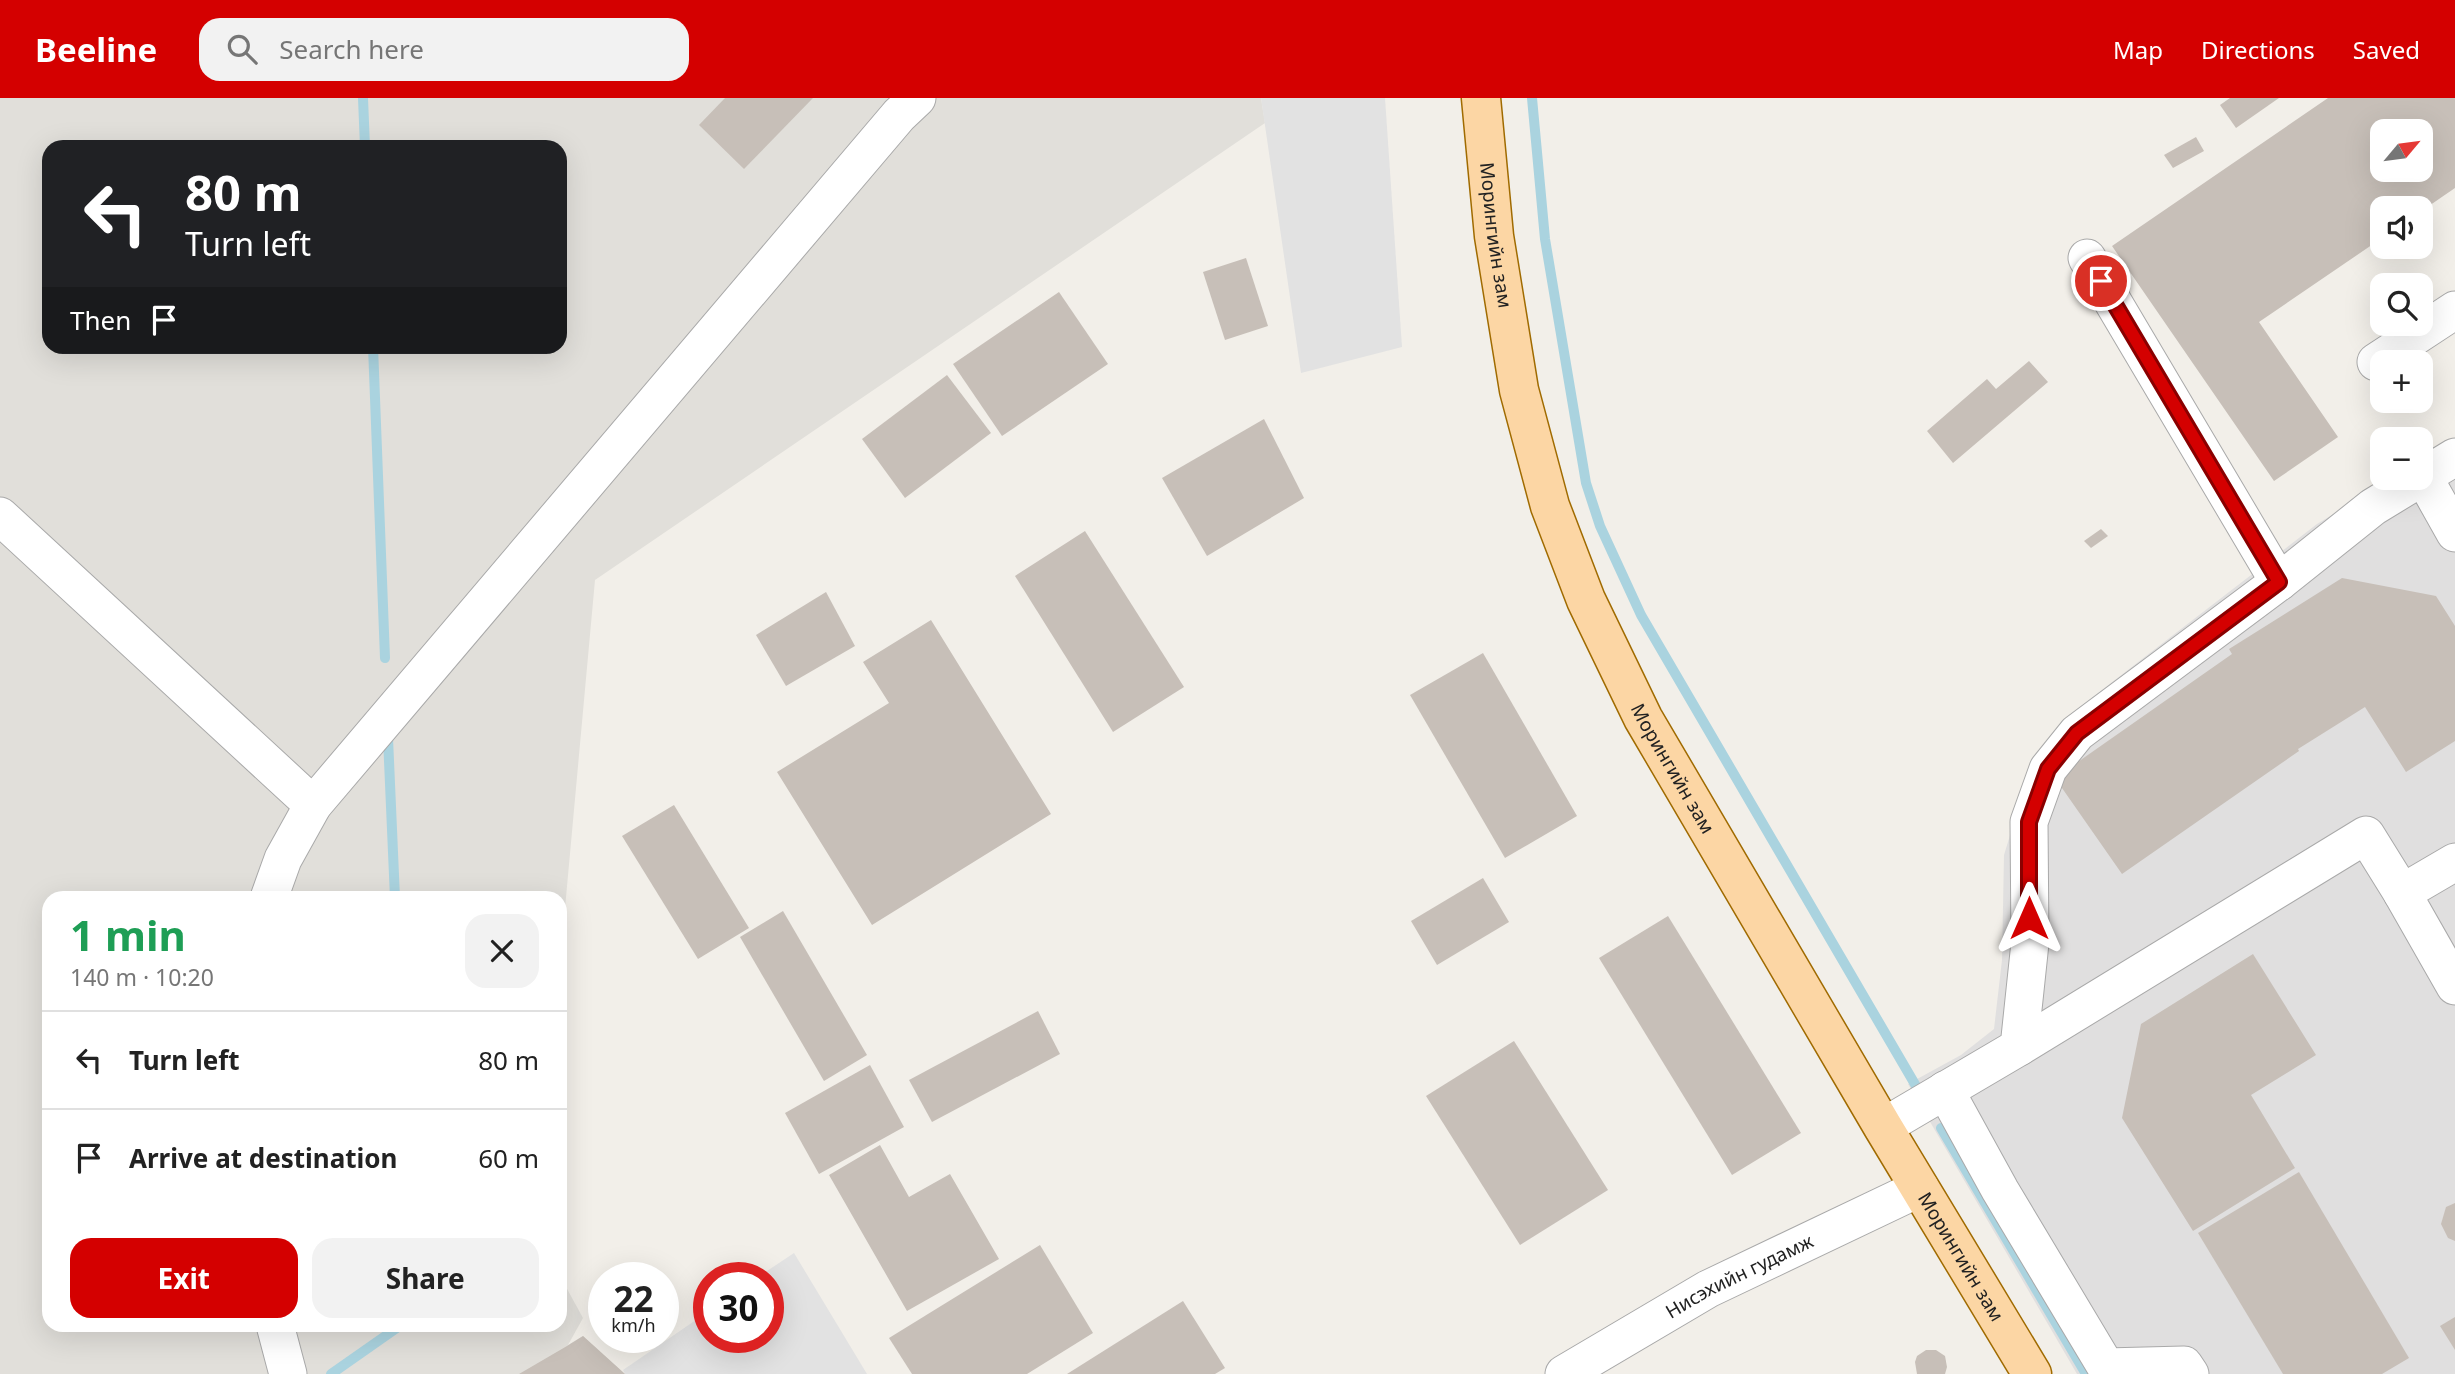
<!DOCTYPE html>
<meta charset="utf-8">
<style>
:root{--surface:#fff;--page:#f2f2f2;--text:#222;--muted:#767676;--line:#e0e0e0;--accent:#d40000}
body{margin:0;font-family:"Noto Sans",sans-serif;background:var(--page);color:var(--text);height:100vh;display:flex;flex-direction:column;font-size:26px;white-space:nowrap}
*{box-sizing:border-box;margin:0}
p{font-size:23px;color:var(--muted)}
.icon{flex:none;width:38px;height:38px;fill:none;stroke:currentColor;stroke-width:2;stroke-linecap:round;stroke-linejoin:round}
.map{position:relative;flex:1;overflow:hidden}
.details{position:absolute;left:42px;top:793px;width:525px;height:441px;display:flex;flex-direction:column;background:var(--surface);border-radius:21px;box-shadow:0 7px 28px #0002}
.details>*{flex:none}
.banner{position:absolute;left:42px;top:42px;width:525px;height:214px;border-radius:21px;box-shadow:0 7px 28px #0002;background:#202124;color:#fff;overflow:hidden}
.needle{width:46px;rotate:61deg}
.fabs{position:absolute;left:2370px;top:21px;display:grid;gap:14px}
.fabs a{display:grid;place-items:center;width:63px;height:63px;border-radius:14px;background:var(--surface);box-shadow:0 7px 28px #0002;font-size:35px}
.speed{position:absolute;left:588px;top:1164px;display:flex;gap:14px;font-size:35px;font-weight:700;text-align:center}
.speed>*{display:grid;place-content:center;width:91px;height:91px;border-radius:50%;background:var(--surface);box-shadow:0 7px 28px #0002;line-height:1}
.speed small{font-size:18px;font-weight:400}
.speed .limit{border:10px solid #d22;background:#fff;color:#111}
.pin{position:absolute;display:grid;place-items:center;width:60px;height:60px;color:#fff;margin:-30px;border:4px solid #fff;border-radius:50%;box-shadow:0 2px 7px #0007}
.me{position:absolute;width:77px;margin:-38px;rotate:0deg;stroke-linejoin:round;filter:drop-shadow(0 0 5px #0008)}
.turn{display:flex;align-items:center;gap:24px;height:147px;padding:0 28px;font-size:32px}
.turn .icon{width:91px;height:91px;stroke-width:2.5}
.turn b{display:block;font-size:49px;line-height:60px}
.then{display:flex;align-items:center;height:66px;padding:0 28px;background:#0003;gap:14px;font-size:26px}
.round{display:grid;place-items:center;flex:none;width:74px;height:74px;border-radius:21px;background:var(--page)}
.overview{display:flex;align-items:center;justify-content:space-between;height:119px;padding:0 28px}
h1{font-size:42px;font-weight:700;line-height:52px;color:#1e9e55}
.action{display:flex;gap:14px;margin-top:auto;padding:14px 28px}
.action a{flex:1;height:80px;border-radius:21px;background:var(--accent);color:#fff;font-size:28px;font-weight:700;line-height:80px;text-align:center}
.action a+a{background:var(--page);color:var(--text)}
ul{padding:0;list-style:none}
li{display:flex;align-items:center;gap:21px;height:98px;padding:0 28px;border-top:2px solid var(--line)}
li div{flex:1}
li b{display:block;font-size:26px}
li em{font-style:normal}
header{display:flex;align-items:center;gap:42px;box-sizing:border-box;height:98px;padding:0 35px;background:var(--accent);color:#fff}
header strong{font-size:33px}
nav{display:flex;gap:38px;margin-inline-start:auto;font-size:24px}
.search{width:490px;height:63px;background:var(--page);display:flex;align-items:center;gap:18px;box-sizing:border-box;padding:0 24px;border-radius:21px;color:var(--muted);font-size:26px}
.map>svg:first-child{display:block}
</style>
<header>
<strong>Beeline</strong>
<div class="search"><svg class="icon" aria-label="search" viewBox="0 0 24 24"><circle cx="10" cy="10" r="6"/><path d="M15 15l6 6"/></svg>Search here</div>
<nav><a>Map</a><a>Directions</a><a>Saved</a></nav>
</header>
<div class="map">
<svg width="2455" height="1276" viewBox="0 0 2455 1276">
<rect width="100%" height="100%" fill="#f2efe9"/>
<polygon fill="#e0dfdf" points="2455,343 2455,1276 2077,1276 1908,986 1961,957 1994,931 2002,862 2004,757 2030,672 2063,622 2317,426"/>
<path fill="#e1dfda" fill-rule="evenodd" d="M0,0h1261l4,25 -670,457 -35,383v-65h-511v427h511v-49l23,42 -15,27 15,-9 42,38h-625zM49,49h511v199h-511z"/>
<g fill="#e2e2e2">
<polygon points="1261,0 1385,0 1402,249 1301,275"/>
<polygon points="794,1155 867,1276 625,1276 623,1272 709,1213 709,1239 768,1239 768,1180 758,1179"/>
</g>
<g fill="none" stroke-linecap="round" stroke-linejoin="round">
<g stroke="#aad3df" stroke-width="10">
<polyline points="363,0 365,49"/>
<polyline points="1532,0 1545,141 1586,385 1600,428 1641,517 1916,988"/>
<polyline points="373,248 385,560"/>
<polyline points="388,640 395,800"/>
<polyline points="1941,1030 2086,1276"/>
<polyline points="331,1276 401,1227"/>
</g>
</g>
<g fill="#c7bfb8" fill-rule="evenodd">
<polygon points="725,0 813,0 744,71 699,27"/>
<polygon points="2230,0 2279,0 2236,30 2220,7"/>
<path d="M2328,0h127v90l-35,24v-4h-38v30l-123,84 79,115 -64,44 -162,-235zM2382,33h38v39h-38z"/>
<polygon points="2196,39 2204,53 2173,70 2164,57"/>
<polygon points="1246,160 1268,228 1225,242 1203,174"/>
<polygon points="1059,194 1108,266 1002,338 953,266"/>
<polygon points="2029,263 2048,284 1953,365 1927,333 1987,281 1996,291"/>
<polygon points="947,277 991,335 905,400 862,341"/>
<polygon points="1264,321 1304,400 1207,458 1162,380"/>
<polygon points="2101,431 2108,438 2091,450 2084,443"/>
<polygon points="1085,433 1184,589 1113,634 1015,478"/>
<polygon points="2342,480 2436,498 2455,528 2455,643 2406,674 2365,609 2298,651 2299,653 2122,776 2055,680 2232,556 2229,551"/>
<polygon points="826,494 855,548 786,588 756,537"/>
<polygon points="931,522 1051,716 872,827 777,674 889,605 863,564"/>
<polygon points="1483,555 1577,718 1505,760 1410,597"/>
<polygon points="674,707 749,830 698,861 622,738"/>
<polygon points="1483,780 1509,824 1437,867 1411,823"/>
<polygon points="783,813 867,957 824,983 740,839"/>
<polygon points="1668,818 1801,1035 1732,1077 1599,860"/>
<polygon points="2253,856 2316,957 2251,997 2295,1070 2193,1133 2122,1020 2141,926"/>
<polygon points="1038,913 1060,956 932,1024 909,982"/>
<polygon points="1514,943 1608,1092 1520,1147 1426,998"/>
<polygon points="870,967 904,1029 819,1076 785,1015"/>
<polygon points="880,1047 909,1099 950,1076 999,1161 907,1213 829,1077"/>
<polygon points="2299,1074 2409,1260 2382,1276 2283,1276 2198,1135"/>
<polygon points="2455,1105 2455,1143 2448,1140 2441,1126 2446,1109"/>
<polygon points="1040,1147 1093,1235 1027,1276 912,1276 889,1240"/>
<polygon points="1183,1203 1225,1270 1215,1276 1067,1276"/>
<polygon points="2455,1219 2455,1252 2440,1228"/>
<polygon points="583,1238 625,1276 519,1276 567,1248"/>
<polygon points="1926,1252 1936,1252 1945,1258 1947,1269 1945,1276 1917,1276 1915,1264 1917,1258"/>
</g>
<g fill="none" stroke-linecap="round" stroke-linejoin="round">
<defs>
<g id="minor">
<polyline points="2087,160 2279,484"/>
<polyline points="2376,264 2455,212"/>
<polyline points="2423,378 2455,435"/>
<polyline points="0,418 313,707"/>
<polyline points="2455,764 2402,795 2455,888"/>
<polyline points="269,800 283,761 313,707 899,17 917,0"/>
<polyline points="2019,949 2366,737 2402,795"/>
<polyline points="1945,992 2000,1092 2106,1269 2184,1267 2190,1276"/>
<polyline points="1883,1029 2019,949 2030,845 2029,724 2048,671 2077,635 2279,484 2373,409 2455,359"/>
<polyline points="275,1227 288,1276"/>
<path id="s1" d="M1564,1276l144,-85 212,-101"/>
</g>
<g id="major">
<path id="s2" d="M1481,0l13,138 25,154 31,116 36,94 57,118 240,409 149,247"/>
</g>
</defs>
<use href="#minor" stroke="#a9a9a9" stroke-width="39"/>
<use href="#major" stroke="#a06b00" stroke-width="41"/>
<use href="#minor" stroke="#fff" stroke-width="37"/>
<use href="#major" stroke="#fcd6a4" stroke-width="38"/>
</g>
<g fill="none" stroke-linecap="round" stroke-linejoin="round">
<defs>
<polyline id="route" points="2029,820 2029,724 2048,671 2077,635 2279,484 2101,183"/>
</defs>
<use href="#route" stroke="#8a0000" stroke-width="18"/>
<use href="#route" stroke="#d40000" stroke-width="12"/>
</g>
<g text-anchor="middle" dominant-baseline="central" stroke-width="5" stroke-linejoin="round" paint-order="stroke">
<g font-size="19" fill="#222" stroke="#fff">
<text stroke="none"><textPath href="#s2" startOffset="138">Морингийн зам</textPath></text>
<text stroke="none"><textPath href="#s2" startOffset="705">Морингийн зам</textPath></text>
<text stroke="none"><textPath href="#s2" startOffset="1272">Морингийн зам</textPath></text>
<text stroke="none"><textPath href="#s1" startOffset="201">Нисэхийн гудамж</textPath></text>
</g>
</g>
</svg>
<div class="fabs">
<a><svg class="needle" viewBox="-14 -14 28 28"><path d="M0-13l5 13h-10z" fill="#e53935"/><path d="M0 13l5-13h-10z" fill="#767676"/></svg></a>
<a><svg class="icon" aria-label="sound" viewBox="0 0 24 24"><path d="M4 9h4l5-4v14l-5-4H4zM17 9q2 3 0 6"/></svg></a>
<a><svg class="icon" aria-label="search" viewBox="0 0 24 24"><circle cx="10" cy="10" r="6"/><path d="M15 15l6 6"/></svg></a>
<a>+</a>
<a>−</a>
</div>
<div class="speed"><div>22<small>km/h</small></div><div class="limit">30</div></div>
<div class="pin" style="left:2101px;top:183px;background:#d93025"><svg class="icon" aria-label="arrive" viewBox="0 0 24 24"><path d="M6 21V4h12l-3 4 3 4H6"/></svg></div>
<svg class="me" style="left:2029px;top:820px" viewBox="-20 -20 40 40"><path d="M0-17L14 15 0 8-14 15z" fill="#d40000" stroke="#fff" stroke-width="4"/></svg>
<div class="banner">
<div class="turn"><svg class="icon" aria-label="left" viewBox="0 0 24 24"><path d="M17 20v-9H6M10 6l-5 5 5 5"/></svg><div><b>80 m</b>Turn left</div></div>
<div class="then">Then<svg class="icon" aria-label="arrive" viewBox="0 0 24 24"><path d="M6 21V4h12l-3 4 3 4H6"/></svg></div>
</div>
<section class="details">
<div class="overview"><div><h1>1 min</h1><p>140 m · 10:20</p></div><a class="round"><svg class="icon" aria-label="close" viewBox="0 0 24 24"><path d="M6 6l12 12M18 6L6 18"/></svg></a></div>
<ul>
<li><svg class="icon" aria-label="left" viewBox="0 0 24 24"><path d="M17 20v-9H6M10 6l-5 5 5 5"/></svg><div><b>Turn left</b></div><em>80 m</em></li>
<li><svg class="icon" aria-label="arrive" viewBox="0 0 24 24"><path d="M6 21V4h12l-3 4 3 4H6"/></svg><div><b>Arrive at destination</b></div><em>60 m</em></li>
</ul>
<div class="action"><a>Exit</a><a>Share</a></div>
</section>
</div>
